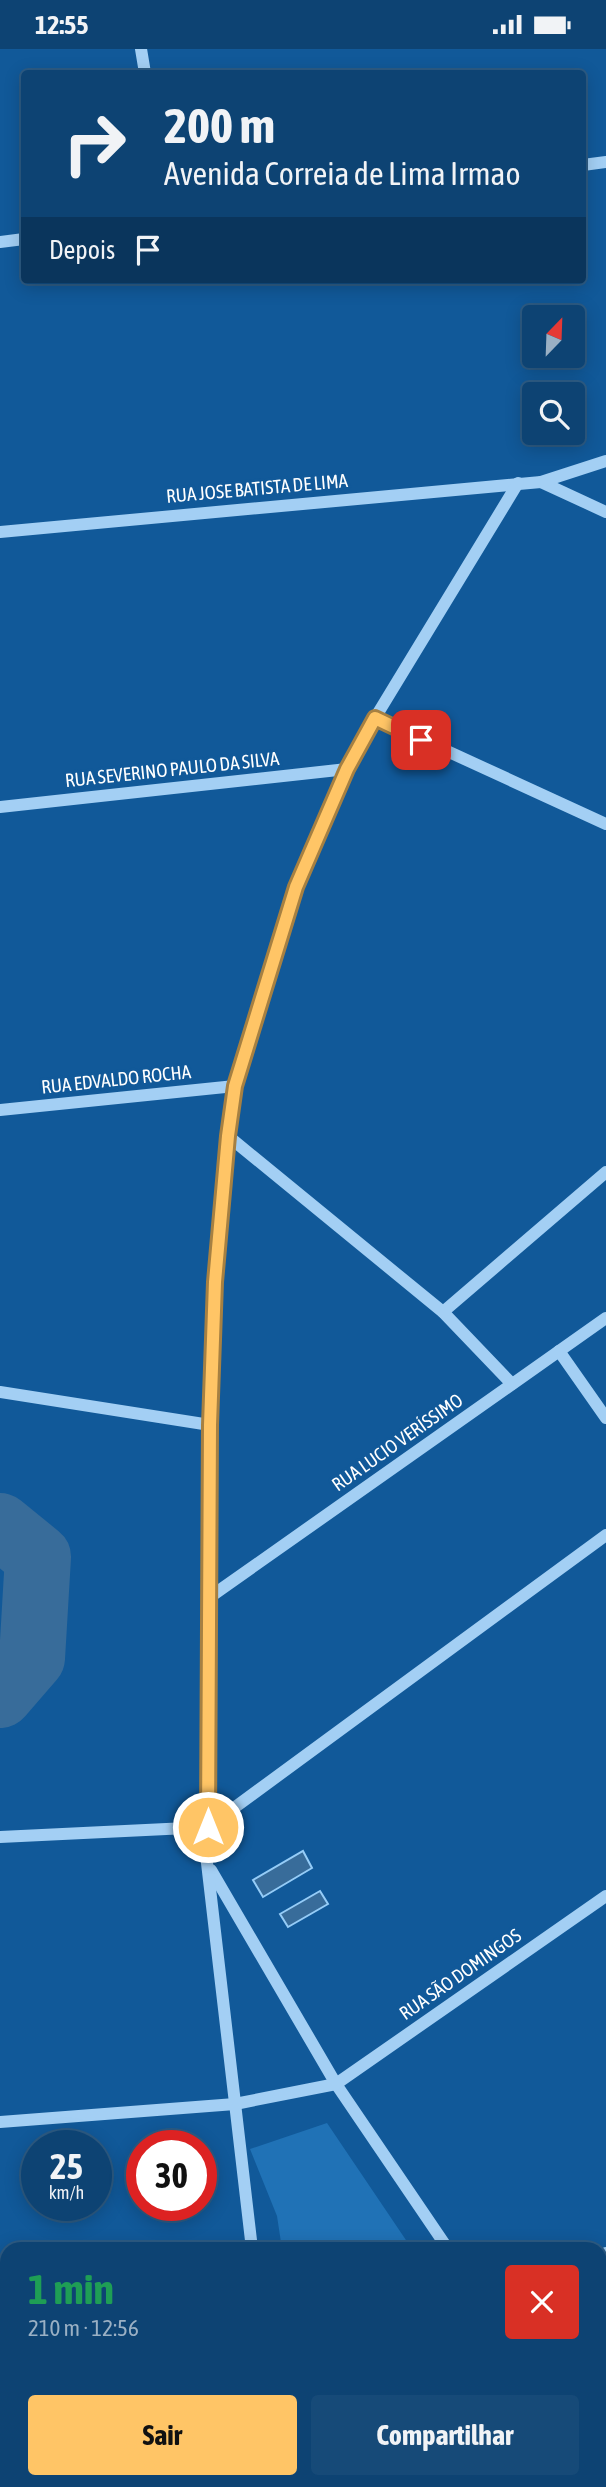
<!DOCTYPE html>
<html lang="pt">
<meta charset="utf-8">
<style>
:root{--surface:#0d4373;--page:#164a78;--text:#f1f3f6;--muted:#9ab0c4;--line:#2d5c85;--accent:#ffc566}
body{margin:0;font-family:"Asap Condensed",sans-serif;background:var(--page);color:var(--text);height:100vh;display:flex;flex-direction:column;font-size:26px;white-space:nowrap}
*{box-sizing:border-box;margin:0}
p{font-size:23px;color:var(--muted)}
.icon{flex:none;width:38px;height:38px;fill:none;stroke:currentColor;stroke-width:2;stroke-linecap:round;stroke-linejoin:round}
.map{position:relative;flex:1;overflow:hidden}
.side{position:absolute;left:0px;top:2193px;width:607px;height:247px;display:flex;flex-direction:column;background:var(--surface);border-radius:21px 21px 0 0;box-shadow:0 4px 18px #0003,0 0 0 2px var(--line)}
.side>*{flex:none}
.banner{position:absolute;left:21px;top:21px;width:565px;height:214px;border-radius:7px;box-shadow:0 4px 18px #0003,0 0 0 2px var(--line);background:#0d4373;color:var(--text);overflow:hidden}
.needle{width:46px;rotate:23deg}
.fabs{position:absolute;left:522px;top:256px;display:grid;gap:14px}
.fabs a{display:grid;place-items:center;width:63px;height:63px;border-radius:7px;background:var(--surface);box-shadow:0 4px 18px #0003,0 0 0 2px var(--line);font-size:35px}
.speed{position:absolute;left:21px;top:2081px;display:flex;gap:14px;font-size:35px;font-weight:700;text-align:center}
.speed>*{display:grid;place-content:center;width:91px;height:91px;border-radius:50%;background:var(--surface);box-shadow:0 4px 18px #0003,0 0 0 2px var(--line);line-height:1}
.speed small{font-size:18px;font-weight:400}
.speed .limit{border:10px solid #d22;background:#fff;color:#111}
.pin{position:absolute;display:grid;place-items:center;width:60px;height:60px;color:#fff;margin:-30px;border-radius:14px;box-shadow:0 4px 10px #0006}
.me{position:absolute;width:77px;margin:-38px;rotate:0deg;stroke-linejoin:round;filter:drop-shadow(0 0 5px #0008)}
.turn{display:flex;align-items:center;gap:24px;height:147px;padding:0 28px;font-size:32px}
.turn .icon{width:91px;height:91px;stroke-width:2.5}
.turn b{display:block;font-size:49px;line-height:60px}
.then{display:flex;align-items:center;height:66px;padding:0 28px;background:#0003;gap:14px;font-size:26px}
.round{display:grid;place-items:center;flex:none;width:74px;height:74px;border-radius:7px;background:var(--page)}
.summary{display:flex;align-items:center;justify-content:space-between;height:119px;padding:0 28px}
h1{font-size:42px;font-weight:700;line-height:52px;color:#1e9e55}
.cta{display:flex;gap:14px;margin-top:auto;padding:14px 28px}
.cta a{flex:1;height:80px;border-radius:7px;background:var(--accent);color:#111;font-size:28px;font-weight:700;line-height:80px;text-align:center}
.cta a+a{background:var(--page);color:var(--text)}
.status{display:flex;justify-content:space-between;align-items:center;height:49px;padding:0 35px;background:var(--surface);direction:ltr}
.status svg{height:19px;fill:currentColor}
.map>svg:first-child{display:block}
</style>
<div class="status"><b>12:55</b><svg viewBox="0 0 49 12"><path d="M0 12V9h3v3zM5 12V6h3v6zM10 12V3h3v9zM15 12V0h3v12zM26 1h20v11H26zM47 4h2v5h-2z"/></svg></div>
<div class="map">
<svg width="606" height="2438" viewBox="0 0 606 2438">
<rect width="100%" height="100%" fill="#115999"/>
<g fill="#2072b6">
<polygon points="327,2074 412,2200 282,2200 277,2167 250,2100"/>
<polygon points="569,2432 573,2438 321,2438 320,2433"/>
</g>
<g fill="#386c9a" stroke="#95ccf7" stroke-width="2">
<polygon points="303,1802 312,1819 263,1848 253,1831"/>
<polygon points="320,1842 328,1855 288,1878 280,1865"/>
</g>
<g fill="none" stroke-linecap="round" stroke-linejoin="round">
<polyline stroke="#386c9a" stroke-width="66" points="0,1477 38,1508 32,1609 0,1646"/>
<g stroke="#a3cff4" stroke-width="12">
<polyline points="141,0 145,24"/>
<polyline points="583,116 606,113"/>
<polyline points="0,193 24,190"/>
<polyline points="541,433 606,463"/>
<polyline points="0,483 541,433 606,412"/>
<polyline points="375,669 606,775"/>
<polyline points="0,758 347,720"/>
<polyline points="0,1061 235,1037"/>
<polyline points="228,1087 443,1263 512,1335"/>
<polyline points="443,1263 606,1123"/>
<polyline points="559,1302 606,1369"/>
<polyline points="0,1343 210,1376"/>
<polyline points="210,1548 606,1269"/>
<polyline points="208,1778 606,1486"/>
<polyline points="0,1788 208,1778"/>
<polyline points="211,1821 336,2035 448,2200"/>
<polyline points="0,2073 235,2055 336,2035 606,1847"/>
<polyline points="252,2200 207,1814 210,1376 215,1233 228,1087 235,1037 296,838 347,720 375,669 518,434"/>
<polyline points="600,2208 606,2204"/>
<polyline points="0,2355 7,2354"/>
<polyline points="600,2418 606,2427"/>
<polyline points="295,2432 296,2438"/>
</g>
</g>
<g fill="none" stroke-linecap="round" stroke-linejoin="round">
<defs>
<polyline id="route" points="208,1778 210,1376 215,1233 228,1087 235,1037 296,838 347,720 375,669 421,691"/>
</defs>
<use href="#route" stroke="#a68042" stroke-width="18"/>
<use href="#route" stroke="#ffc566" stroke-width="12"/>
</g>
<g text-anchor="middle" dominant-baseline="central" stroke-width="6" stroke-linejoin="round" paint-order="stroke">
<g font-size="19" fill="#fff" stroke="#115999">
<text transform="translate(257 439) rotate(-5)">RUA JOSE BATISTA DE LIMA</text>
<text transform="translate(172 720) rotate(-6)">RUA SEVERINO PAULO DA SILVA</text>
<text transform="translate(116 1030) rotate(-6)">RUA EDVALDO ROCHA</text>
<text transform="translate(397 1393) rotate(-35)">RUA LUCIO VERÍSSIMO</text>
<text transform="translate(460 1925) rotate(-35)">RUA SÃO DOMINGOS</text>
</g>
</g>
</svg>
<div class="fabs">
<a><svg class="needle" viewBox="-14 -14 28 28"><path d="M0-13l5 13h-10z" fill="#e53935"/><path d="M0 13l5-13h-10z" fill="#9ab0c4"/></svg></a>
<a><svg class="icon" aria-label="search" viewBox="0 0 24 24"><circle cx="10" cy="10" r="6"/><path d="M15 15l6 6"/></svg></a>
</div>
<div class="speed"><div>25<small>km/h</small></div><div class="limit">30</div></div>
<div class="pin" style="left:421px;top:691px;background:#d93025"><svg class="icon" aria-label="arrive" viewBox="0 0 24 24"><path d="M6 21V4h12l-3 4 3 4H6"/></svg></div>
<svg class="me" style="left:208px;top:1778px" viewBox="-20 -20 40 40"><circle r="17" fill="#ffc566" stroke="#fff" stroke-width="3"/><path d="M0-11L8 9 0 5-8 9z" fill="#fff"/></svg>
<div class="banner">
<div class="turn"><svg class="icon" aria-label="right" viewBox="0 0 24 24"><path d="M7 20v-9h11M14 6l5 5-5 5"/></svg><div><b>200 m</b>Avenida Correia de Lima Irmao</div></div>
<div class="then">Depois<svg class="icon" aria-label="arrive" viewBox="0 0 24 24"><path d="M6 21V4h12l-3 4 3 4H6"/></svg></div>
</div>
<section class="side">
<div class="summary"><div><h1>1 min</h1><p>210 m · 12:56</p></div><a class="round" style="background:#d93025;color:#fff"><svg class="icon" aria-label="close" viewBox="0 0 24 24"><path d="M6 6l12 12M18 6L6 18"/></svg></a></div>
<div class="cta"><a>Sair</a><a>Compartilhar</a></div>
</section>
</div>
